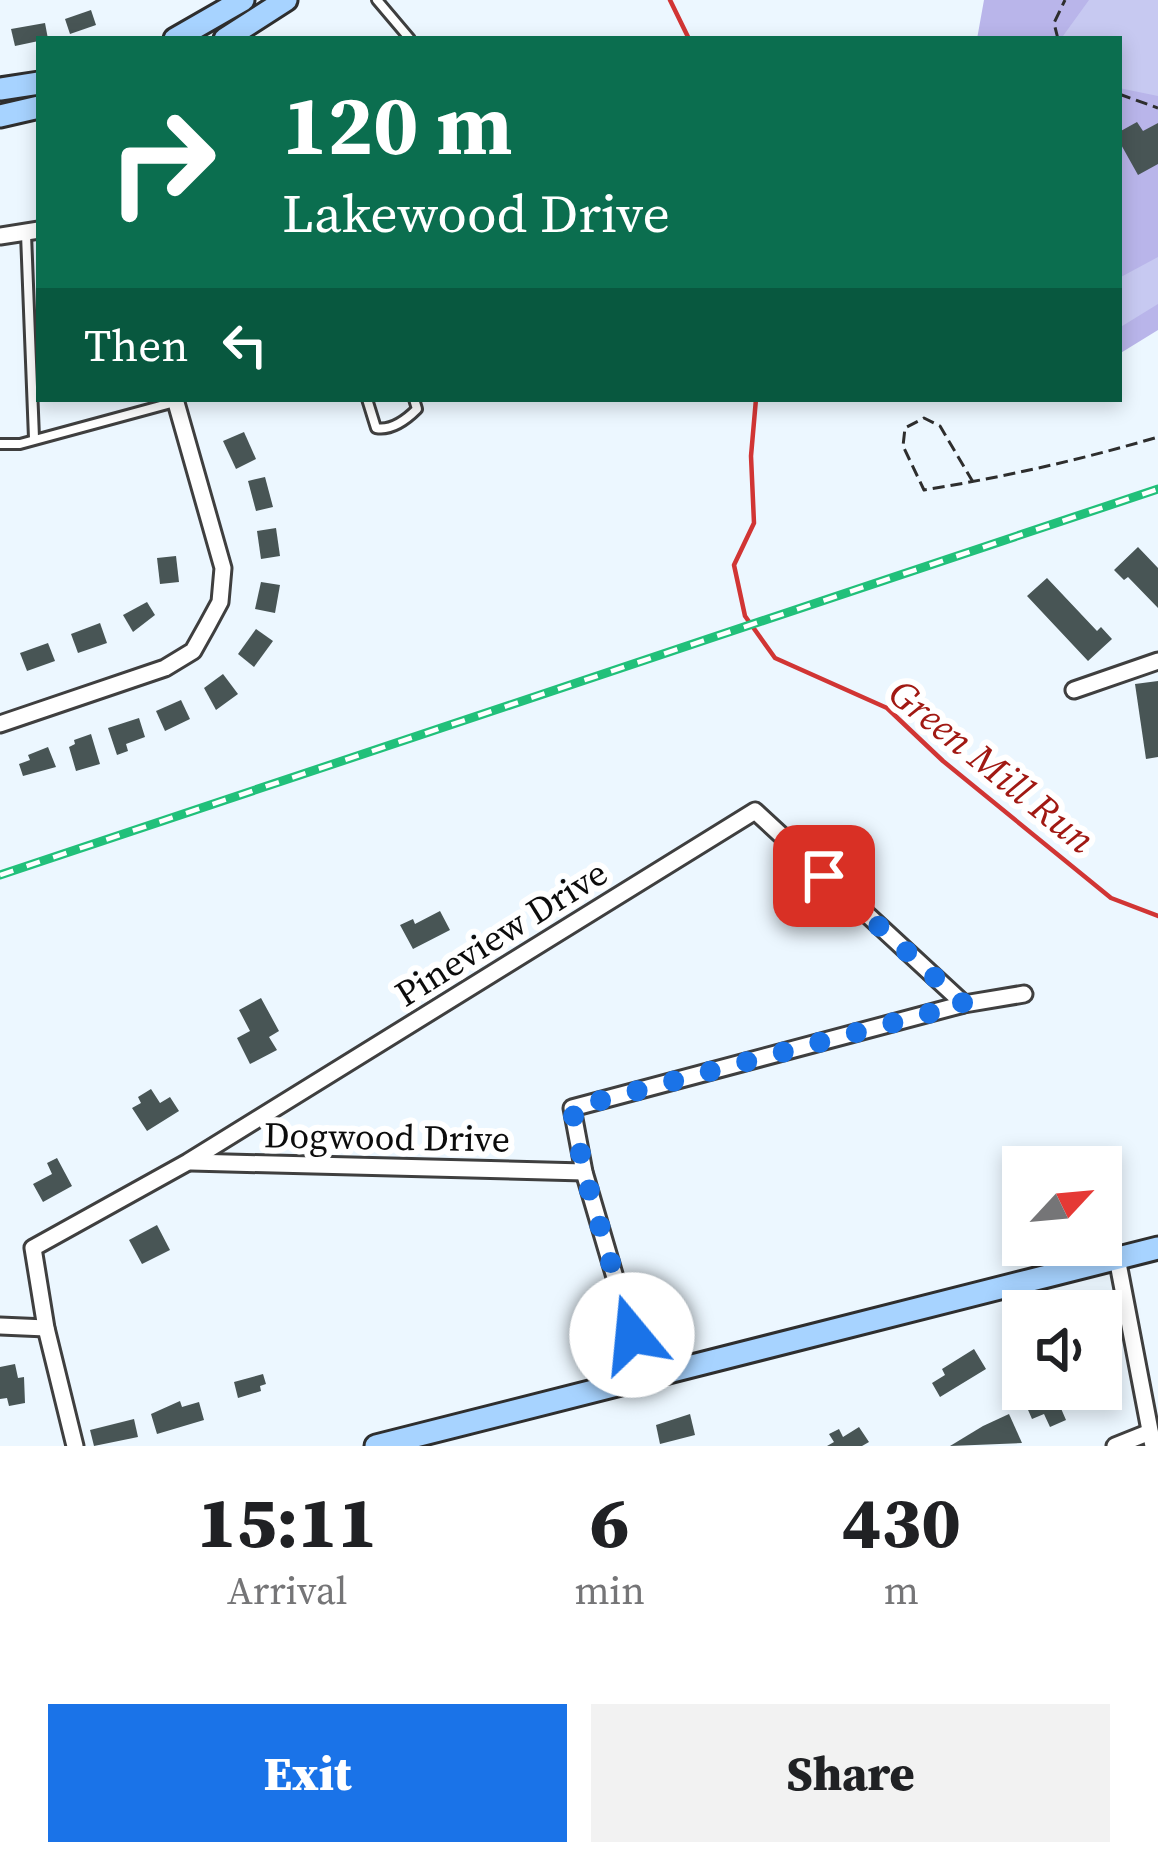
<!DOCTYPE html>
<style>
:root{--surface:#fff;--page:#f2f2f2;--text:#202124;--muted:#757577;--accent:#1a73e8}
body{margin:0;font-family:"Source Serif 4",serif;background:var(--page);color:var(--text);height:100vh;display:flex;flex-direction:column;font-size:45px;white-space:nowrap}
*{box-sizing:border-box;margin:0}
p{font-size:39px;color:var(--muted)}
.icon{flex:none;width:66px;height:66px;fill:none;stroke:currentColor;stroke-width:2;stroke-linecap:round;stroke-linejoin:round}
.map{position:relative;height:1446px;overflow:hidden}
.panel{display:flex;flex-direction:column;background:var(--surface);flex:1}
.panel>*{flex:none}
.guide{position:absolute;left:36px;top:36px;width:1086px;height:366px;border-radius:0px;box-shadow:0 6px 18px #0003;background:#0b6e4f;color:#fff;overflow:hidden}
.needle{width:78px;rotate:64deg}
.tools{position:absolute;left:1002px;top:1146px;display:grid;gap:24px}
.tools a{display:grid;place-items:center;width:120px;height:120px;border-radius:0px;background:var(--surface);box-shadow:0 6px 18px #0003;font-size:60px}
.pin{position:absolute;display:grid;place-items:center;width:102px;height:102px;color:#fff;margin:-51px;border-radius:24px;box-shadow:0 6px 18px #0006}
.me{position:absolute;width:132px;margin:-66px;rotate:343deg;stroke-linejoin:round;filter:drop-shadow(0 0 9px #0008)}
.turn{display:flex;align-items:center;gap:42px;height:252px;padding:0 48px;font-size:54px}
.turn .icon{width:156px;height:156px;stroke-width:2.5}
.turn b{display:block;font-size:84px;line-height:102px}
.then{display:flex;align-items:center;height:114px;padding:0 48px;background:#0003;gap:24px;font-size:45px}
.eta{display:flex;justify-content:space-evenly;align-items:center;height:204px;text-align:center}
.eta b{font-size:72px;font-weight:800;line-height:84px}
.cta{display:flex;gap:24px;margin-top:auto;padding:24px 48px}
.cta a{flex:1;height:138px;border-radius:0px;background:var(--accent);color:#fff;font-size:48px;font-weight:800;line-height:138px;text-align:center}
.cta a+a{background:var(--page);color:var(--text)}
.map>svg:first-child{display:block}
</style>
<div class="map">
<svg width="1158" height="1446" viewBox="0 0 1158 1446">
<rect width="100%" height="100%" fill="#ecf7ff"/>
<polygon fill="#b9b5ea" points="984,0 1158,0 1158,330 1119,354 1119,39 977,39"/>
<g fill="#c7c9f1">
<polygon points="1089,0 1158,0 1158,96 1119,88 1119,39 1063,36"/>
<polygon points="1158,257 1158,304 1119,328 1119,278"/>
</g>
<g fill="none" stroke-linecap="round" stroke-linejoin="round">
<g stroke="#d13534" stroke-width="4.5">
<polyline points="670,0 689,39"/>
<polyline points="756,399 751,456 754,523 734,565 745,616 775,658 887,708 943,761 1111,898 1158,916"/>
</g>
</g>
<g fill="#485555">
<polygon points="91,10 96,25 70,34 65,19"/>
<polygon points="45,23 48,39 15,46 11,29"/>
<polygon points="1137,122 1143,131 1158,123 1158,164 1138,175 1119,141 1119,132"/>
<polygon points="244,432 256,459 236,469 223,441"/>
<polygon points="265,477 273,507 256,511 248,481"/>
<polygon points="276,528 280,556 261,559 257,531"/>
<polygon points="1138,547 1158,568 1158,608 1128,577 1124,580 1114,570"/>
<polygon points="176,556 179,582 160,584 157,558"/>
<polygon points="1047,578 1097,631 1101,627 1112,639 1088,661 1027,596"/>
<polygon points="261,582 280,585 275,613 255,609"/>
<polygon points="147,602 155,615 133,632 123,615"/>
<polygon points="100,623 107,643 78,653 71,634"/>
<polygon points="256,629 273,641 254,667 238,654"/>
<polygon points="48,643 55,661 27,671 20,653"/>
<polygon points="223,674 238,694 216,710 204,688"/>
<polygon points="1158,681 1158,757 1146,759 1135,684"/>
<polygon points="181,700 190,719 165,731 156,711"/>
<polygon points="139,718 145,737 126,744 128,751 117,755 108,728"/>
<polygon points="91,734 100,764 76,771 69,747 75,744 74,740"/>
<polygon points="48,747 56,767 23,776 19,764 30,760 28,755"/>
<polygon points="440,911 450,930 413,949 400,925 413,919 415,924"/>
<polygon points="261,998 279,1031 269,1037 277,1050 250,1064 237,1038 250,1031 239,1010"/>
<polygon points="151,1089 160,1103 170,1097 179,1111 147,1131 132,1108 141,1103 138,1097"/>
<polygon points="57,1158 72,1186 43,1202 33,1184 52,1174 47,1163"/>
<polygon points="157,1225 170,1250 142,1264 129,1240"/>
<polygon points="974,1349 986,1369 940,1397 932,1383 945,1375 942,1369"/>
<polygon points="15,1364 18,1378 24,1377 25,1403 9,1406 7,1398 0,1399 0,1367"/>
<polygon points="263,1374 266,1384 260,1386 261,1391 238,1398 234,1382"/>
<polygon points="1082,1389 1103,1389 1106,1405 1086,1410"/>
<polygon points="1053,1390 1066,1420 1050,1427 1044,1414 1032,1419 1025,1403"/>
<polygon points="180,1401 182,1407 199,1402 204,1420 157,1434 151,1414"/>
<polygon points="690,1414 695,1435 660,1444 656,1425"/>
<polygon points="1009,1414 1022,1443 950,1446 983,1426"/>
<polygon points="134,1419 138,1437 94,1446 90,1430"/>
<polygon points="859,1427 869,1442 862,1446 827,1446 834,1442 829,1434 839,1429 843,1437"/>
</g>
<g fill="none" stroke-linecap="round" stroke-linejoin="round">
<defs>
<g id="lane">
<polyline points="377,0 410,39"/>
<polyline points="26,234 34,438"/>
<path d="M367,399l9,29c16,3 30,-8 41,-19l-3,-10"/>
<polyline points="0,444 20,444 175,402"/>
</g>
<g id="street">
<polyline points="0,236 39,230"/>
<polyline points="1074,690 1158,661"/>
<polyline points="0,724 165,668 193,651 207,626 220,602 223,568 175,399"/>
<polyline points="191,1162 584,1172"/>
<polyline points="1117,1258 1153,1446"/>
<polyline points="0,1326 46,1328"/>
<polyline points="644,1376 584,1172 572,1108 964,1004 1024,994"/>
<polyline points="75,1446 46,1328 33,1248 188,1162 755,811 964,1004"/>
<polyline points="1115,1446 1150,1432"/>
</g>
<g id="secondary">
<polyline points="175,39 243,0"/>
<polyline points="225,39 286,0"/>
<polyline points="0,89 39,83"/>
<polyline points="0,116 39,107"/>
<polyline points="376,1446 1158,1248"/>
</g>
</defs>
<use href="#lane" stroke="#3f3f3f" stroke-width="14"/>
<use href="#street" stroke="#3f3f3f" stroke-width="21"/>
<use href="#secondary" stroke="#2e2e2e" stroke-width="27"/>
<g stroke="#2e2e2e" stroke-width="3" stroke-dasharray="12 6" stroke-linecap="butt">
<polyline points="1058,39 1054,23 1065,0"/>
<polyline points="1119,94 1158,108"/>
<path d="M973,482l-33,-56 -16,-8 -19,10 -2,18 21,44c80,-13 156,-30 234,-53"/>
</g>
<use href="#lane" stroke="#fff" stroke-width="8"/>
<use href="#street" stroke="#fff" stroke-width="15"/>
<use href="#secondary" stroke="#a7d3ff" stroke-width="21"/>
<defs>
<polyline id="rail" points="0,875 1158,489"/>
</defs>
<use href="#rail" stroke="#21c07a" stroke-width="9"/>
<use href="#rail" stroke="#fff" stroke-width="4.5" stroke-dasharray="14" stroke-linecap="butt"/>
</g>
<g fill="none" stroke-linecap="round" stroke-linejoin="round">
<polyline stroke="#1a73e8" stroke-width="21" stroke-dasharray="0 37.8" points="632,1335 584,1172 572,1108 964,1004 824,876"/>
</g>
<g text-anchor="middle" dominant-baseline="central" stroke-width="12" stroke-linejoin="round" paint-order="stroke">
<g font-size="36" fill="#0c0c0c" stroke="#fff">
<text transform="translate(501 933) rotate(-32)">Pineview Drive</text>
<text transform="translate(387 1137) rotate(1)">Dogwood Drive</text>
</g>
<g font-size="39" font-style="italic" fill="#a11913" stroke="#fff">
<text transform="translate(992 766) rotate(39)">Green Mill Run</text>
</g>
</g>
</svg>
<div class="tools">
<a><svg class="needle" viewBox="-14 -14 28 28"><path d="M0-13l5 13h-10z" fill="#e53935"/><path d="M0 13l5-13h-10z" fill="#757577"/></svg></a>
<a><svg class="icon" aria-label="sound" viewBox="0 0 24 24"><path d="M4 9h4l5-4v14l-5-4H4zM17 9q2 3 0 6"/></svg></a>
</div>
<div class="pin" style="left:824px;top:876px;background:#d93025"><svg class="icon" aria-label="arrive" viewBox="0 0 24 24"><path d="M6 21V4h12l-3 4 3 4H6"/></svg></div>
<svg class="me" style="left:632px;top:1335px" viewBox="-20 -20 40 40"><circle r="19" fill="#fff"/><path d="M0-13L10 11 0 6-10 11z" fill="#1a73e8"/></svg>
<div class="guide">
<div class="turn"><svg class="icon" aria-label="right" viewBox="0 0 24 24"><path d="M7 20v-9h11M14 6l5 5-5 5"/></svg><div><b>120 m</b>Lakewood Drive</div></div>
<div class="then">Then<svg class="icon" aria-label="left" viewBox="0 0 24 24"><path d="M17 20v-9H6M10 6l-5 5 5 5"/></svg></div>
</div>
</div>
<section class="panel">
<div class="eta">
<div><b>15:11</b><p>Arrival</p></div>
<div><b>6</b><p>min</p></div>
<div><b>430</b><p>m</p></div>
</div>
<div class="cta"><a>Exit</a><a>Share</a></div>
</section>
